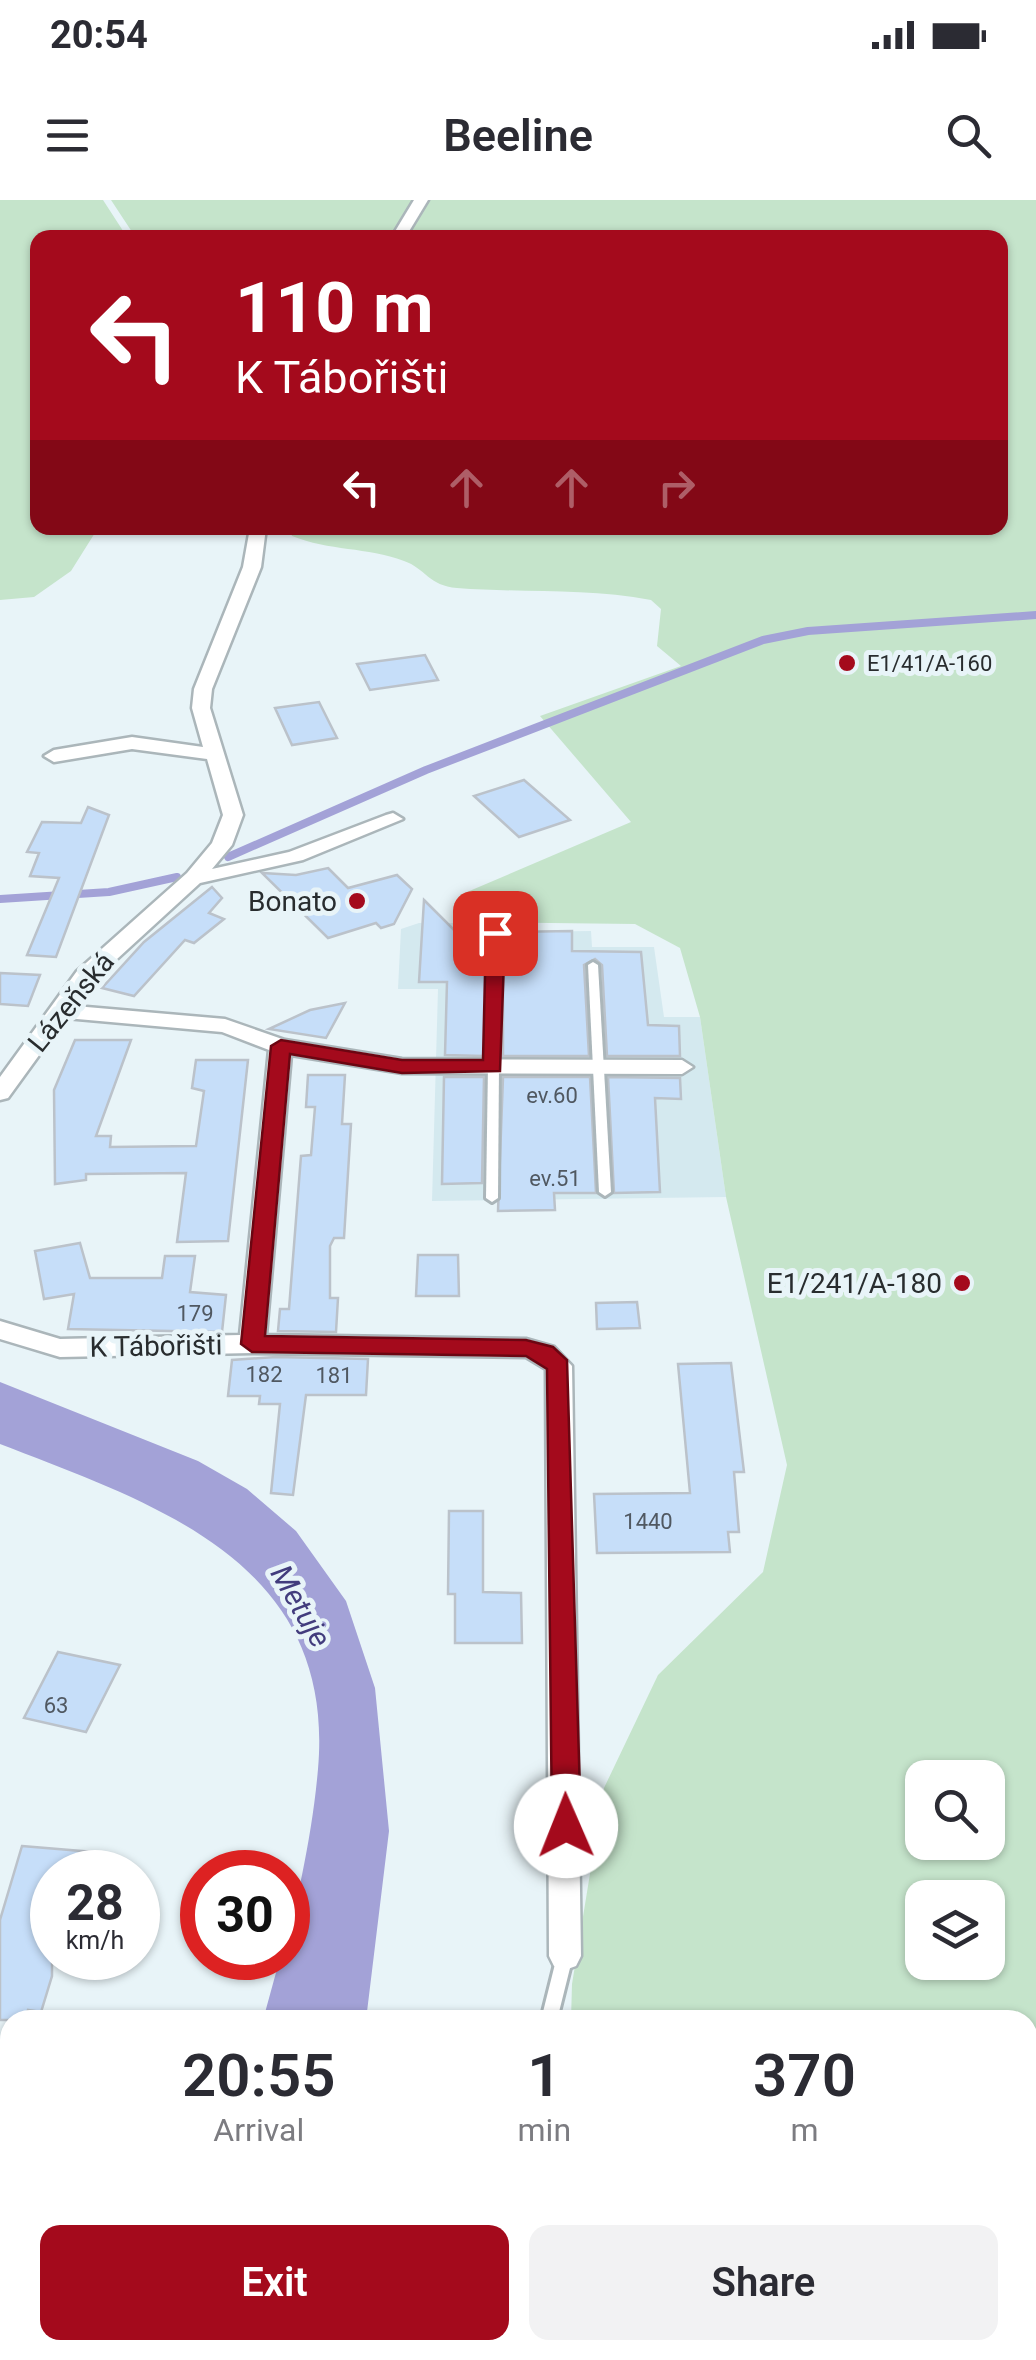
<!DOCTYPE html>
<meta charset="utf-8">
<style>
:root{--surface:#fff;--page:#f2f2f3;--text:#2b2b33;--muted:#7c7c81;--accent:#a40a1c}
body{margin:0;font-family:Roboto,sans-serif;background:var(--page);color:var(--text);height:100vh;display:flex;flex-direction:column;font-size:38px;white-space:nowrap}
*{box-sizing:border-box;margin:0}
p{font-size:32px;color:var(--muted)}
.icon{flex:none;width:55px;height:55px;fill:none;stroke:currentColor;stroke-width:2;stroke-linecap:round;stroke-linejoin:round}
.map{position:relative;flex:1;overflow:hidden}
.side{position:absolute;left:0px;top:1810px;width:1038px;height:350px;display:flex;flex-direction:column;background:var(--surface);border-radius:30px 30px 0 0;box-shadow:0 2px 8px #0004}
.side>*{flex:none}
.top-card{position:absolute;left:30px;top:30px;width:978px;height:305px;border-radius:20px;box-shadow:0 2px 8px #0004;background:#a40a1c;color:#fff;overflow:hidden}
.tools{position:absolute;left:905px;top:1560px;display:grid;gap:20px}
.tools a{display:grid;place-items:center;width:100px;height:100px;border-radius:20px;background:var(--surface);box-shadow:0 2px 8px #0004;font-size:50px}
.speed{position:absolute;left:30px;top:1650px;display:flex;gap:20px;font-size:50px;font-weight:700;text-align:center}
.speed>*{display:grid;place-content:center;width:130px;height:130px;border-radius:50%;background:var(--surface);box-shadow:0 2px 8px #0004;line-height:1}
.speed small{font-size:25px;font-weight:400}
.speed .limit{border:15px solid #d22;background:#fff;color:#111}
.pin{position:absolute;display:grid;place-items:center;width:85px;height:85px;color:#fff;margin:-42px;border-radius:20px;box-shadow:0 5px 15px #0006}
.me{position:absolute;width:110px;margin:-55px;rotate:359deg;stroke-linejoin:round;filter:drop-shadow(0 0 8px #0008)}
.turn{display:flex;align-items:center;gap:35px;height:210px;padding:0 40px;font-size:45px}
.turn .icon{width:130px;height:130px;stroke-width:2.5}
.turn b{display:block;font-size:70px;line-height:85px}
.lanes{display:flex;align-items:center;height:95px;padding:0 40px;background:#0003;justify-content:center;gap:50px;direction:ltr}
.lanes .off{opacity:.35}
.eta{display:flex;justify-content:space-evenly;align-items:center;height:170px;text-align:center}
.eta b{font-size:60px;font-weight:600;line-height:70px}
.cta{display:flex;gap:20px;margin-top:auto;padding:20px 40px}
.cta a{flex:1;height:115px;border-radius:20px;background:var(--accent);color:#fff;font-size:40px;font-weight:600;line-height:115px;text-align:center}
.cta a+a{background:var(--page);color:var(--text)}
.status{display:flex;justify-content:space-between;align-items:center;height:70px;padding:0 50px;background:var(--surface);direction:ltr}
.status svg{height:28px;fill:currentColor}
header{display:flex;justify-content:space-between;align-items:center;height:130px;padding:0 40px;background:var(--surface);font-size:45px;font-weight:600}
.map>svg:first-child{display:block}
</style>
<div class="status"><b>20:54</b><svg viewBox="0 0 49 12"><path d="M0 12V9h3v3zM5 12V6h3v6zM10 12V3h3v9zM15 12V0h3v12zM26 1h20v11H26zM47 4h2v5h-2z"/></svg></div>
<header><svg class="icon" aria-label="menu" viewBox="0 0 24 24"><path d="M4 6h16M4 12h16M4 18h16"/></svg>Beeline<svg class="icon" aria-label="search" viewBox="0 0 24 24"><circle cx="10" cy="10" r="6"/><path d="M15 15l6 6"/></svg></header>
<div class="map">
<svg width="1036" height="2160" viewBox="0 0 1036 2160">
<rect width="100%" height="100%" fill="#e8f4f8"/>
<polygon fill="#d4e9ef" points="419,723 499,723 517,732 591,731 592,747 654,747 664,817 700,817 726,997 432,1001 438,789 398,789 401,729"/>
<g fill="#c5e4cb" fill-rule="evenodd">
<polygon points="0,0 103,0 127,37 38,38 38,328 98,328 71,371 34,397 0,400"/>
<path d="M111,0h925v2160h-474l1,-10h465v-330h-457l1,-36 32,-196 54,-113 105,-103 24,-107 -61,-268 -26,-180 -20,-69 -45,-24 -177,-2 2,-27 171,-73 -91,-106 141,-50 -24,-20 4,-37 -10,-9c-64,-12 -129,-7 -194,-12 -28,-2 -32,-20 -53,-27 -37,-14 -75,-10 -112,-25l-3,-8h711v-290h-864zM922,1578h66v64h-66zM922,1698h66v64h-66z"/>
</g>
<g fill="#a3a2d7">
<path d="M0,1182l198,79 49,28 49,42 50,70 29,87 14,143 -23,189h-103l17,-62h8c0,-30 8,-54 14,-83 7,-34 13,-71 16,-106 18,-207 -161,-264 -318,-325z"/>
<polygon points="148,2150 259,2150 255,2160 143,2160"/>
</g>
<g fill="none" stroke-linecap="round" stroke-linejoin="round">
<g stroke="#a3a2d7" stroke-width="8">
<polyline points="228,657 426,570 763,440 808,431 1036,415"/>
<polyline points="0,699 109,692 177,677"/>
</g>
</g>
<g fill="#c6def9" stroke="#bbc2ca" stroke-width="2.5">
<polygon points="425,455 438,480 370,490 357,464"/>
<polygon points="319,502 337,538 292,545 275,508"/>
<polygon points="524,580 570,620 519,637 474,596"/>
<polygon points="88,607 109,615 56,757 27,755 59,678 30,676 39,653 27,652 42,622 81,623"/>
<polygon points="328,668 348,688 397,675 412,689 394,724 381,728 376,723 328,738 262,673 296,675"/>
<polygon points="212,687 222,698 209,713 224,719 194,743 185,740 134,796 102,788 144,742"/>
<polygon points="424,700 455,731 487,732 484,856 445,855 447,782 419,782"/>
<polygon points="572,731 572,751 641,752 648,825 679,826 680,856 607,856 602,765 595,759 584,765 589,856 503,856 503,732"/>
<polygon points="0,773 40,775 28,806 0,804"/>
<polygon points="345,803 326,838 269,829 310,810"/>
<polygon points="75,840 131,840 96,936 111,936 110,947 196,946 204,891 192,888 196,860 248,860 228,1041 177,1042 186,973 86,974 86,980 55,984 54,890"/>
<polygon points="308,875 345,875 342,924 351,924 344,1038 334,1038 330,1046 330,1098 338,1098 336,1132 278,1131 280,1109 289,1109 301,956 311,955 315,907 306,907"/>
<polygon points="444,877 484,877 482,983 442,984"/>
<polygon points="503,877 590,877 596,993 554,993 555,1010 498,1011"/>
<polygon points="608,877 680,878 681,899 655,898 660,992 614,993"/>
<polygon points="80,1043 90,1078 162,1078 165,1056 195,1056 190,1092 226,1095 222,1132 68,1129 74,1094 44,1099 35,1051"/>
<polygon points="418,1055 458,1055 459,1096 416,1096"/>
<polygon points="637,1102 640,1128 597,1129 596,1103"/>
<polygon points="276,1157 368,1159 366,1195 306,1195 293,1295 271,1293 280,1204 259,1204 260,1196 228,1196 232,1160"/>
<polygon points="731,1163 744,1272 734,1272 739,1332 728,1332 730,1352 597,1353 594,1294 690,1293 678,1164"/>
<polygon points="449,1311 483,1311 483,1392 521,1393 522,1443 455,1443 455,1394 448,1394"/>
<polygon points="58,1452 120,1465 86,1532 24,1518"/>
<polygon points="22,1646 105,1653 105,1672 52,1672 52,1776 41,1812 28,1810 25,1820 0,1820 0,1720"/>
</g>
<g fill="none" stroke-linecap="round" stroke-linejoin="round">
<defs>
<g id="service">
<polygon points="495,730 500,733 498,998 492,1002 486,998 490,733"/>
<polygon points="593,762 598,765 611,992 605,996 599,992 588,765"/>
<polygon points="565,1749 571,1751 573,1756 557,1820 541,1820 557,1756 559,1751"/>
<polygon points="469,2150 487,2150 485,2160 467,2160"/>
</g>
<g id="minor">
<polygon points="414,0 428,0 405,38 391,38"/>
<polygon points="250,328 266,328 261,367 212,489 210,508 243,615 232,645 212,669 289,652 386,615 393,613 403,619 303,660 200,683 93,781 75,806 225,819 285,840 402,859 682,860 693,867 682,874 402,873 291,855 266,1135 526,1139 554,1147 572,1166 581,1756 576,1766 565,1770 554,1766 549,1756 546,1169 526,1157 252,1153 60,1157 0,1139 0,1121 60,1139 240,1135 269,850 222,832 66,818 8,898 0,900 0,877 77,771 187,673 212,643 223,615 207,559 132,549 54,562 44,556 54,550 132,537 203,547 192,508 194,489 243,367"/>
</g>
</defs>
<use href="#service" stroke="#abb6ba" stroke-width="6"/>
<use href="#minor" stroke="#abb6ba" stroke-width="5"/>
<use href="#service" fill="#fff" fill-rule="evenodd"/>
<use href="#minor" fill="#fff" fill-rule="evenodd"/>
</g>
<polygon fill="#a40a1c" stroke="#6b0612" stroke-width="2.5" points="495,727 505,733 500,871 402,873 290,854 265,1136 526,1140 553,1147 567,1160 581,1626 576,1635 557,1635 552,1626 547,1169 526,1156 252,1152 241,1144 271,846 281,840 402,860 483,860 486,733"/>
<g fill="#a40a1c" stroke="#e8f4f8" stroke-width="4">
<circle cx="847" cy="463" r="10"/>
<circle cx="357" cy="701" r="10"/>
<circle cx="962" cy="1083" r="10"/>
</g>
<g text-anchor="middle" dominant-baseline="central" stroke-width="10" stroke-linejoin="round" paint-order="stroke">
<g font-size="22" fill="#282c2e" stroke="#e8f4f8" text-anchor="start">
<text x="867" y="463">E1/41/A-160</text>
</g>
<g font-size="22" fill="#505861">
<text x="552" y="895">ev.60</text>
<text x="555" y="978">ev.51</text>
<text x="195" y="1113">179</text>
<text x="264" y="1174">182</text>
<text x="334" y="1175">181</text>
<text x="648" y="1321">1440</text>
<text x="56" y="1505">63</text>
</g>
<g font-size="28" fill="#282c2e" stroke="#e8f4f8" text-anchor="end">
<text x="337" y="701">Bonato</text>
<text x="942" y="1083">E1/241/A-180</text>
</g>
<g font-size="28" fill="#282c2e" stroke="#e8f4f8">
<text transform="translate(71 802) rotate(-51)">Lázeňská</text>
<text transform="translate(156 1146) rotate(-1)">K Tábořišti</text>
</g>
<g font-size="30" font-style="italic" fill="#423c7d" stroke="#e8f4f8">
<text transform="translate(301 1406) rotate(60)">Metuje</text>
</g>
</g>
</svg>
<div class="tools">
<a><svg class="icon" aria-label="search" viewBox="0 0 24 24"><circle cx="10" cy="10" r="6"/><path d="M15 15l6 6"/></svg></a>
<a><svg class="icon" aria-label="layers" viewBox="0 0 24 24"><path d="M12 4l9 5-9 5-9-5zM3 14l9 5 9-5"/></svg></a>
</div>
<div class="speed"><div>28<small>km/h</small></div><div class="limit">30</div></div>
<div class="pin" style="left:495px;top:733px;background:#d93025"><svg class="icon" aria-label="arrive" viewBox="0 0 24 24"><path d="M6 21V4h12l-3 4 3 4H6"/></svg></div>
<svg class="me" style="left:566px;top:1626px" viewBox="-20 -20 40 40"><circle r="19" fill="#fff"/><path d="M0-13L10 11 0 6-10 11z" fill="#a40a1c"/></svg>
<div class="top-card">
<div class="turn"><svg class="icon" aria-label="left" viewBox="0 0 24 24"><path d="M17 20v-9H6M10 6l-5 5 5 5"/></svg><div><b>110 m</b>K Tábořišti</div></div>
<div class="lanes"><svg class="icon" aria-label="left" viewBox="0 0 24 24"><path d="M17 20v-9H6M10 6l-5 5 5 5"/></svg><svg class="icon off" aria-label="ahead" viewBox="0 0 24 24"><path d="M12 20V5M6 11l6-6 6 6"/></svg><svg class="icon off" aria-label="ahead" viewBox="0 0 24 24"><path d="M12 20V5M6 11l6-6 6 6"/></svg><svg class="icon off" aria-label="right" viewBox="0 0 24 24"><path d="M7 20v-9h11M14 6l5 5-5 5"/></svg></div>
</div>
<section class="side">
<div class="eta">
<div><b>20:55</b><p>Arrival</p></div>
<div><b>1</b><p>min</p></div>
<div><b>370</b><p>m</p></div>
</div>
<div class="cta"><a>Exit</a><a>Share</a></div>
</section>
</div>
